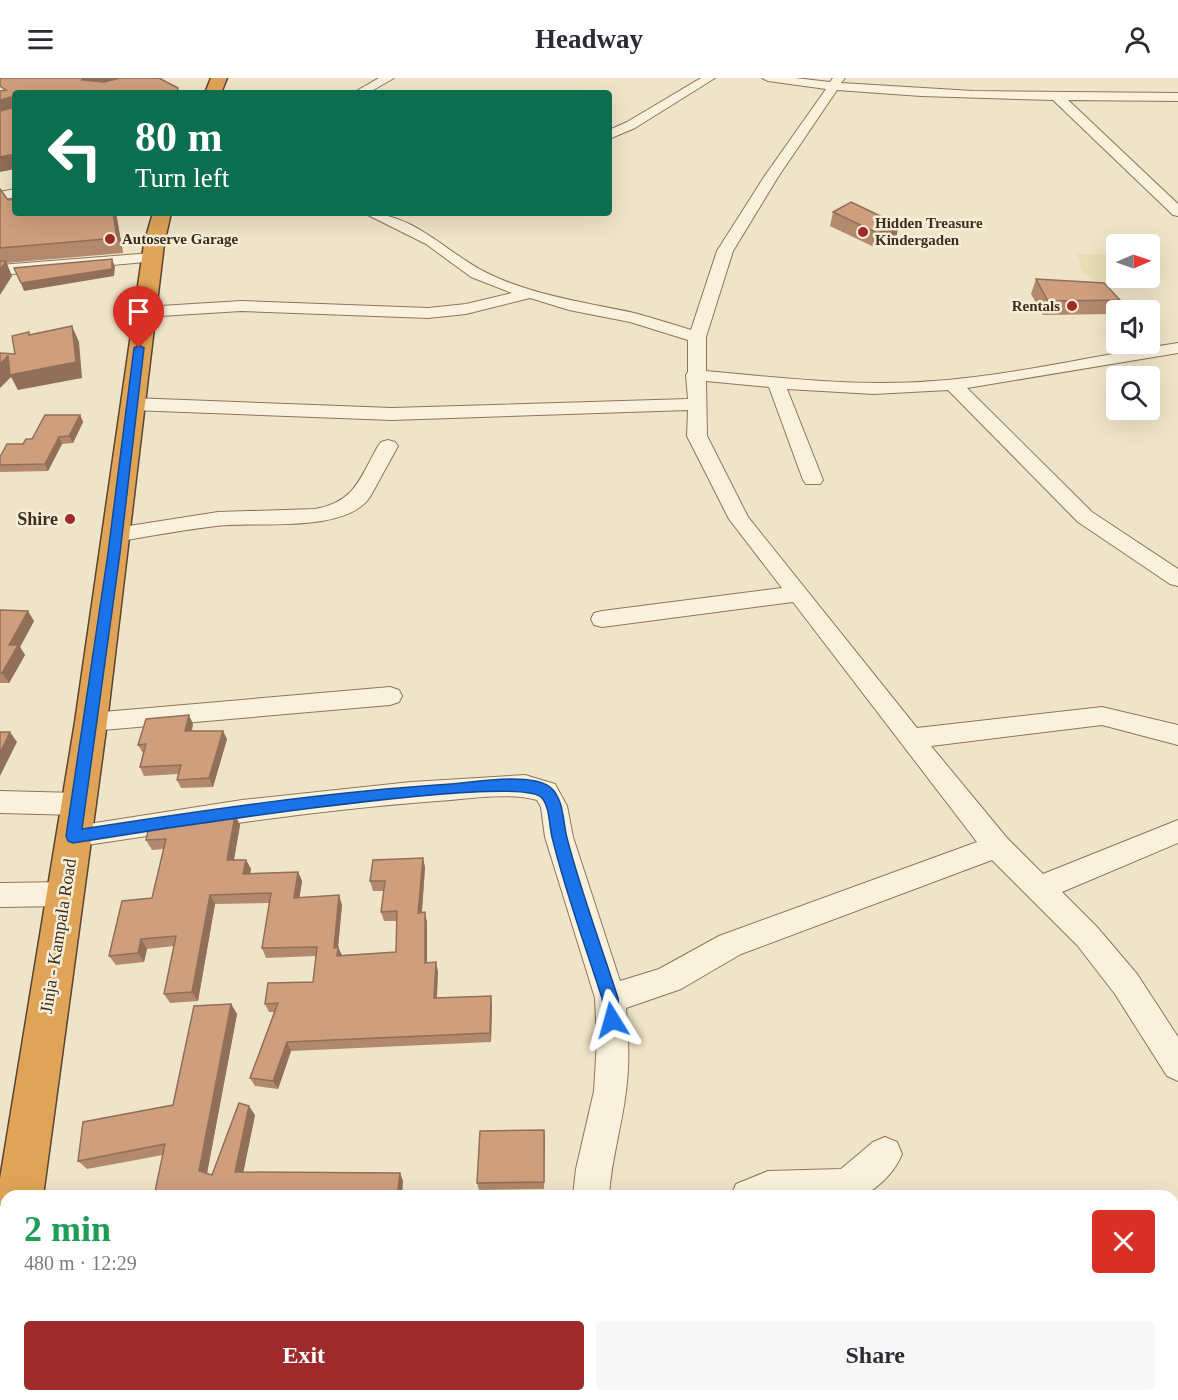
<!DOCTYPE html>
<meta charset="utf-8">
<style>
:root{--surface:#fff;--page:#f7f7f7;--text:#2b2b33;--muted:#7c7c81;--accent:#9e2a2b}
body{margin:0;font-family:"Times New Roman",serif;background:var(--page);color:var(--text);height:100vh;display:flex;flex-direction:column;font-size:22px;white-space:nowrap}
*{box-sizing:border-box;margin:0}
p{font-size:20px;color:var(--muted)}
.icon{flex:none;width:33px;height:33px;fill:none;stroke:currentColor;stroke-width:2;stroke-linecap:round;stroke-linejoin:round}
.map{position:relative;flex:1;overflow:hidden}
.side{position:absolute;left:0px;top:1112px;width:1179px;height:212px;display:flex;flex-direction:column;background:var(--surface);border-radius:18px 18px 0 0;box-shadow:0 6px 24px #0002}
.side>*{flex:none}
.guide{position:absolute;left:12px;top:12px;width:600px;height:126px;border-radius:6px;box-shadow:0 6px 24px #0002;background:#0b6e4f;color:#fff;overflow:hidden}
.needle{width:39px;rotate:88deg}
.fabs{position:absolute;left:1106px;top:156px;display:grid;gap:12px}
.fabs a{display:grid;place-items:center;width:54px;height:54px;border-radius:6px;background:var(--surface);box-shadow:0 6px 24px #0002;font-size:30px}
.pin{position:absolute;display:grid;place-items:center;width:51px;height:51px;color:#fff;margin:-62px -26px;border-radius:50% 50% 50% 0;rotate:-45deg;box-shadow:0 0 6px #0007}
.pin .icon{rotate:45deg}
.me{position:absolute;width:66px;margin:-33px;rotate:352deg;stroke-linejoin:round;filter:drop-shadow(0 0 4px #0008)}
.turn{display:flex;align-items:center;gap:21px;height:126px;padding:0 24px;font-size:27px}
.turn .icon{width:78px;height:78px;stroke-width:2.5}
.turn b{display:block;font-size:42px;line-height:51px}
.round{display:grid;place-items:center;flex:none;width:63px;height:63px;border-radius:6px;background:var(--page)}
.overview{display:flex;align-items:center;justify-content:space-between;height:102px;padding:0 24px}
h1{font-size:36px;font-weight:800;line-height:45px;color:#1e9e55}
.cta{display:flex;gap:12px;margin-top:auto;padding:12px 24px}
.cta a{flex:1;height:69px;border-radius:6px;background:var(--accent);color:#fff;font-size:24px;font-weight:800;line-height:69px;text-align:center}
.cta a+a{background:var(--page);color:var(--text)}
header{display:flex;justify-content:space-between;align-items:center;height:78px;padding:0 24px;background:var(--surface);font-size:27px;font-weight:800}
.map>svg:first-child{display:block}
</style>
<header><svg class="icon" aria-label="menu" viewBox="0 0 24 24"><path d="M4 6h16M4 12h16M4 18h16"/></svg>Headway<svg class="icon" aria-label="person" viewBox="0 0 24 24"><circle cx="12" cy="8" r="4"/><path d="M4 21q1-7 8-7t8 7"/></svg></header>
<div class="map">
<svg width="1178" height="1322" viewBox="0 0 1178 1322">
<rect width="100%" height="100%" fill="#f0e4c8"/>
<polygon fill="#e6deb5" points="1077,176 1108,176 1116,190 1116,200 1122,200 1125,206 1098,207 1089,197 1083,196"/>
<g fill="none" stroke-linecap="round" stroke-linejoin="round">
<defs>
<g id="minor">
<polygon points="379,0 394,0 368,15 353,15"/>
<polygon points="701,0 715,0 635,50 609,61 609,52 627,44"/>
<path d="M762,0h33l35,4 3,-4h12l-4,5 132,8 205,2v8l-110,-1 110,104v12l-5,-1 -120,-115 -132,-4 -84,-6 -59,87 -45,74 -27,86v34c76,7 152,16 228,10 82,-6 163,-26 244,-38v10l-211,35 125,124 86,57v17l-8,-2 -92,-62 -130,-132 -74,4 -87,-5 36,91 -3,4h-14l-3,-4 -34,-93 -63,-6 1,55 41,81 169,211 185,-21 76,18v20l-76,-20 -171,21 76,92 36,36 135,-54v23l-116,49 35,35 40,47 41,63v44l-11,-5 -52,-82 -38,-49 -85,-85 -251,94 -60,35 -55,19c2,27 4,55 0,83 -4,35 -15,69 -17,105h-36l3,-27 18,-78 3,-50 -2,-43 -50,-161 -4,-30 -4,-7c-29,-8 -70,-1 -100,1 -122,9 -243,28 -364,46l-10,-3 -4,-8 4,-8 179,-28 169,-18 114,-7 30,9 12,22 6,31 47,144 39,-12 60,-33 258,-94 -184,-240 -191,25 -8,-2 -3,-6 3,-6 8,-2 180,-23 -53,-69 -42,-83 1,-26 -296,10 -260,-10 -7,-2 -2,-4 2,-4 7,-2 260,10 296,-9 -2,-24 2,-3v-32l-58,-18 -61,-12 -39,-12 -64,16 -38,4 -187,-7 -97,6 -8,-5 8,-5 97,-6 187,7 38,-4 46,-11 -41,-16 -45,-33 -62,-31c50,0 80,38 121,59 45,23 99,30 149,41 19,5 38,11 57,17l26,-79 47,-74 62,-88 -58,-8z"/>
<polygon points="15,111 15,119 0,122 0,114"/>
<polygon points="152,175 160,180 157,183 0,197 0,187"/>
<path d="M388,362l7,2 3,4 -28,51c-25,37 -114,24 -154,29 -33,4 -67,10 -100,16l-8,-2 -3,-5 3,-5 8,-2 102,-16 97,-3c40,-7 45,-31 63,-63l3,-4z"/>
<polygon points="390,609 399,612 402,618 399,624 390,627 91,653 82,651 78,644 82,637 91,635"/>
<polygon points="0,713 78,715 87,718 91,726 87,734 78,737 0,735"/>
<polygon points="64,804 74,807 78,816 74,825 64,828 0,829 0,805"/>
<path d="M885,1059l12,5 5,12c-7,18 -22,32 -39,42h-132l5,-12 32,-13 73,-2 32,-27z"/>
<rect x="559" y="1317" width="40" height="5"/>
<rect x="721" y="1317" width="40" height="5"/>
</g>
<g id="highway">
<polygon points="211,0 227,0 221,15 205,15"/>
<polygon points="153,135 171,135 164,166 107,644 43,1118 6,1118 6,1135 0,1125 0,1101 75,644 144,166"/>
<polygon points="6,1194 6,1282 0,1285 0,1196"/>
</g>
</defs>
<use href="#minor" stroke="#8d765c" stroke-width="2"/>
<use href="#highway" stroke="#5b4430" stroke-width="3"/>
<use href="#minor" fill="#faf1dc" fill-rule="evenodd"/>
<use href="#highway" fill="#e0a458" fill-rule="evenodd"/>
</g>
<g fill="#b2896c">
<polygon points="0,111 8,122 116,135 123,175 6,185 12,198 0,192"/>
<polygon points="833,134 896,160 874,169 830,148"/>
<polygon points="1036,201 1120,222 1114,236 1043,237 1031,216"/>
<polygon points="80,337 83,344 73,365 62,366 48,393 0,394 0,379 32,361"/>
<polygon points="0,532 34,543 20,569 25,577 9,605 0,605"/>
<polygon points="193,646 192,653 227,661 213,709 181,710 177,702 178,696 144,698 140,689 143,675 138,667"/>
<polygon points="235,737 240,747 234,782 246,782 251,791 250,796 298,794 302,803 299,820 342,827 338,869 342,877 396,874 397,843 384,843 381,834 384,813 373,813 370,803 425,789 422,835 427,844 427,885 438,894 437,920 492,927 491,964 291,973 278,1011 255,1008 250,1000 274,934 269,934 265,926 313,904 316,878 266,880 262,870 269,825 215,826 198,923 170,925 164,916 174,868 147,871 144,884 116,887 109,878 152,820 164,771 152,772 146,762"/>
<polygon points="231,926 237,936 207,1095 212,1097 255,1037 243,1094 403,1103 154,1118 163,1077 87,1091 78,1083 173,1027"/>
<polygon points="544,1052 544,1111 479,1112 477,1105"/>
</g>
<g fill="#916f58">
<polygon points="84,0 128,0 87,15 82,2"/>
<polygon points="11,19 15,29 0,37 0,22"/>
<polygon points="15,76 15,91 0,94 0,79"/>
<polygon points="113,135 116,135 123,175 117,160"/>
<polygon points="899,147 896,160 874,169 877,155"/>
<polygon points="112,181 115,189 114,198 24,213 21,205"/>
<polygon points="6,183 12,198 0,217 0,192"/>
<polygon points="72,248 79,264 82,300 18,312 11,299 0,310 0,286 8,278"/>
<polygon points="80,337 83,344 73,365 69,358"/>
<polygon points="59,359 62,366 48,393 45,386"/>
<polygon points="28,533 34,543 20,569 25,577 9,605 2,595 9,567"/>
<polygon points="189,637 193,646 189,662 185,653"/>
<polygon points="223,653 227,661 213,709 209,700"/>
<polygon points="10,654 17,664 0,698 0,675"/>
<polygon points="235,737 240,747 232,792 227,782"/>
<polygon points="423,780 425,789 421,844 418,835"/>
<polygon points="246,782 251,791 248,806 243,796"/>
<polygon points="298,794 302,803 298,830 294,820"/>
<polygon points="210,817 215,826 198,923 192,914"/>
<polygon points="339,817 342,827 337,879 334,870"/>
<polygon points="425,834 427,844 427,894 425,885"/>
<polygon points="141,861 147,871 144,884 138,875"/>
<polygon points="338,869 342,878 337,878"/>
<polygon points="436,884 438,894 436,929 434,920"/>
<polygon points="491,918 492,927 491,964 490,955"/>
<polygon points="231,926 237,936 206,1101 199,1093"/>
<polygon points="287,964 291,973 278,1011 273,1003"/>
<polygon points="249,1028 255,1037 242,1101 235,1094"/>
<polygon points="544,1052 545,1059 544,1111"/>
<polygon points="400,1095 403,1103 402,1118 397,1118"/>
<polygon points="174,1317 181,1317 180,1322 173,1322"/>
</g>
<g fill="#cf9f7d" stroke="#916f58" stroke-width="1.5">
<polygon points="0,0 84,0 82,2 104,4 120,0 159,0 178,10 177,15 15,15 15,76 0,79 0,33 12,30 11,19 0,22 0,13 6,12 0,8"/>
<polygon points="0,111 8,122 15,121 15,135 113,135 117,160 0,170"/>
<polygon points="851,124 899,147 877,155 833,134"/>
<polygon points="112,181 112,191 21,205 14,190"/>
<polygon points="0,183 6,183 0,192"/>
<polygon points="1036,201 1104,205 1120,222 1048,223"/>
<polygon points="72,248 76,284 10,297 8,278 0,286 0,275 15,276 12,258 29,254 29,257"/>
<polygon points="45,337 80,337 69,358 59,359 45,386 0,387 0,379 7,366 23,366 26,361 32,361"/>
<polygon points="0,532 28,533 9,567 18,567 2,595 0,595"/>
<polygon points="189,637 185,653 223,653 209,700 177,702 181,687 140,689 146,666 138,667 146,641"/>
<polygon points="0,654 10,654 0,675"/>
<polygon points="235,737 227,782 246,782 243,796 298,794 294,820 339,817 334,870 338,869 337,878 396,874 397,833 381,834 385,803 370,803 373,782 423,780 418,835 425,834 425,885 436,884 434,920 491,918 490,955 287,964 273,1003 250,1000 278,925 265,926 268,905 313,904 317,869 262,870 271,815 210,817 192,914 164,916 176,858 141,861 138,875 109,878 122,823 152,820 166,761 146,762 149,749"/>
<polygon points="231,926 199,1093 212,1097 239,1025 249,1028 235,1094 400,1095 397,1118 154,1118 165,1066 78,1083 83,1044 173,1027 194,928"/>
<polygon points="544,1052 544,1104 477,1105 480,1053"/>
<polygon points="58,1317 174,1317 173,1322 57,1322"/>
</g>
<path fill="#1a73e8" stroke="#114b97" stroke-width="1.5" d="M139,267l5,3 -24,205 -38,276c123,-19 245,-37 369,-45 24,-2 80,-12 99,3 14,11 13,36 17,51 14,54 34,107 51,160l2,22 -2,5 -6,3 -6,-3 -4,-27c-17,-53 -37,-107 -50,-161 -3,-12 -2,-29 -10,-39 -20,-27 -415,36 -469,45l-5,-2 -2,-5 42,-283 26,-205z"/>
<g fill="#9e2a2b" stroke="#f7eed8" stroke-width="2">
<circle cx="863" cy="154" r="6"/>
<circle cx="110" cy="161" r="6"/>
<circle cx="1072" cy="228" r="6"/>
<circle cx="70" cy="441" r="6"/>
</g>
<g text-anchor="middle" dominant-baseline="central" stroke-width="5" stroke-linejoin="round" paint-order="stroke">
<g font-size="15" font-weight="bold" fill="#3d2e20" stroke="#f7eed8" text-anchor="start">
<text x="875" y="145">Hidden Treasure<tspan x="875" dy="17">Kindergaden</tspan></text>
<text x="122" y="161">Autoserve Garage</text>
<text x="1060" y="228" text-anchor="end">Rentals</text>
</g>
<g font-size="18" font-weight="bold" fill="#3d2e20" stroke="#f7eed8" text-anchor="end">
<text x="58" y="441">Shire</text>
</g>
<g font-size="18" fill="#3d2e20" stroke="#f7eed8">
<text transform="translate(58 858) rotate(-81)">Jinja - Kampala Road</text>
</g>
</g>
</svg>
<div class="fabs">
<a><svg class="needle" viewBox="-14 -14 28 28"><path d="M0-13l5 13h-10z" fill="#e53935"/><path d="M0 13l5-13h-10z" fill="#7c7c81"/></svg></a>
<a><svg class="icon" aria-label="sound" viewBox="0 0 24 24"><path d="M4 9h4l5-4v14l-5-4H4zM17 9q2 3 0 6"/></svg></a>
<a><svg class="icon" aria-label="search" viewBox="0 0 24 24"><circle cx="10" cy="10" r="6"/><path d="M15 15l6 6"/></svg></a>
</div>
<div class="pin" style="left:139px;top:270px;background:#d93025"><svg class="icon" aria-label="arrive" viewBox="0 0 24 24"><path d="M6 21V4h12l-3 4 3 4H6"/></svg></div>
<svg class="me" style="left:612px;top:942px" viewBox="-20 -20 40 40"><path d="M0-17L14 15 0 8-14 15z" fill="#1a73e8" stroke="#fff" stroke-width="4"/></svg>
<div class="guide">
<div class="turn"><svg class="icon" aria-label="left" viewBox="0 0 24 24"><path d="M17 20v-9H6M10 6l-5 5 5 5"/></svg><div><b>80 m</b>Turn left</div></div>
</div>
<section class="side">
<div class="overview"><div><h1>2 min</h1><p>480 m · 12:29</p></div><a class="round" style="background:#d93025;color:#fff"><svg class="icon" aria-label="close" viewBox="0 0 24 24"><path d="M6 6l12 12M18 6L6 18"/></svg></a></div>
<div class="cta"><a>Exit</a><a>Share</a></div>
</section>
</div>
